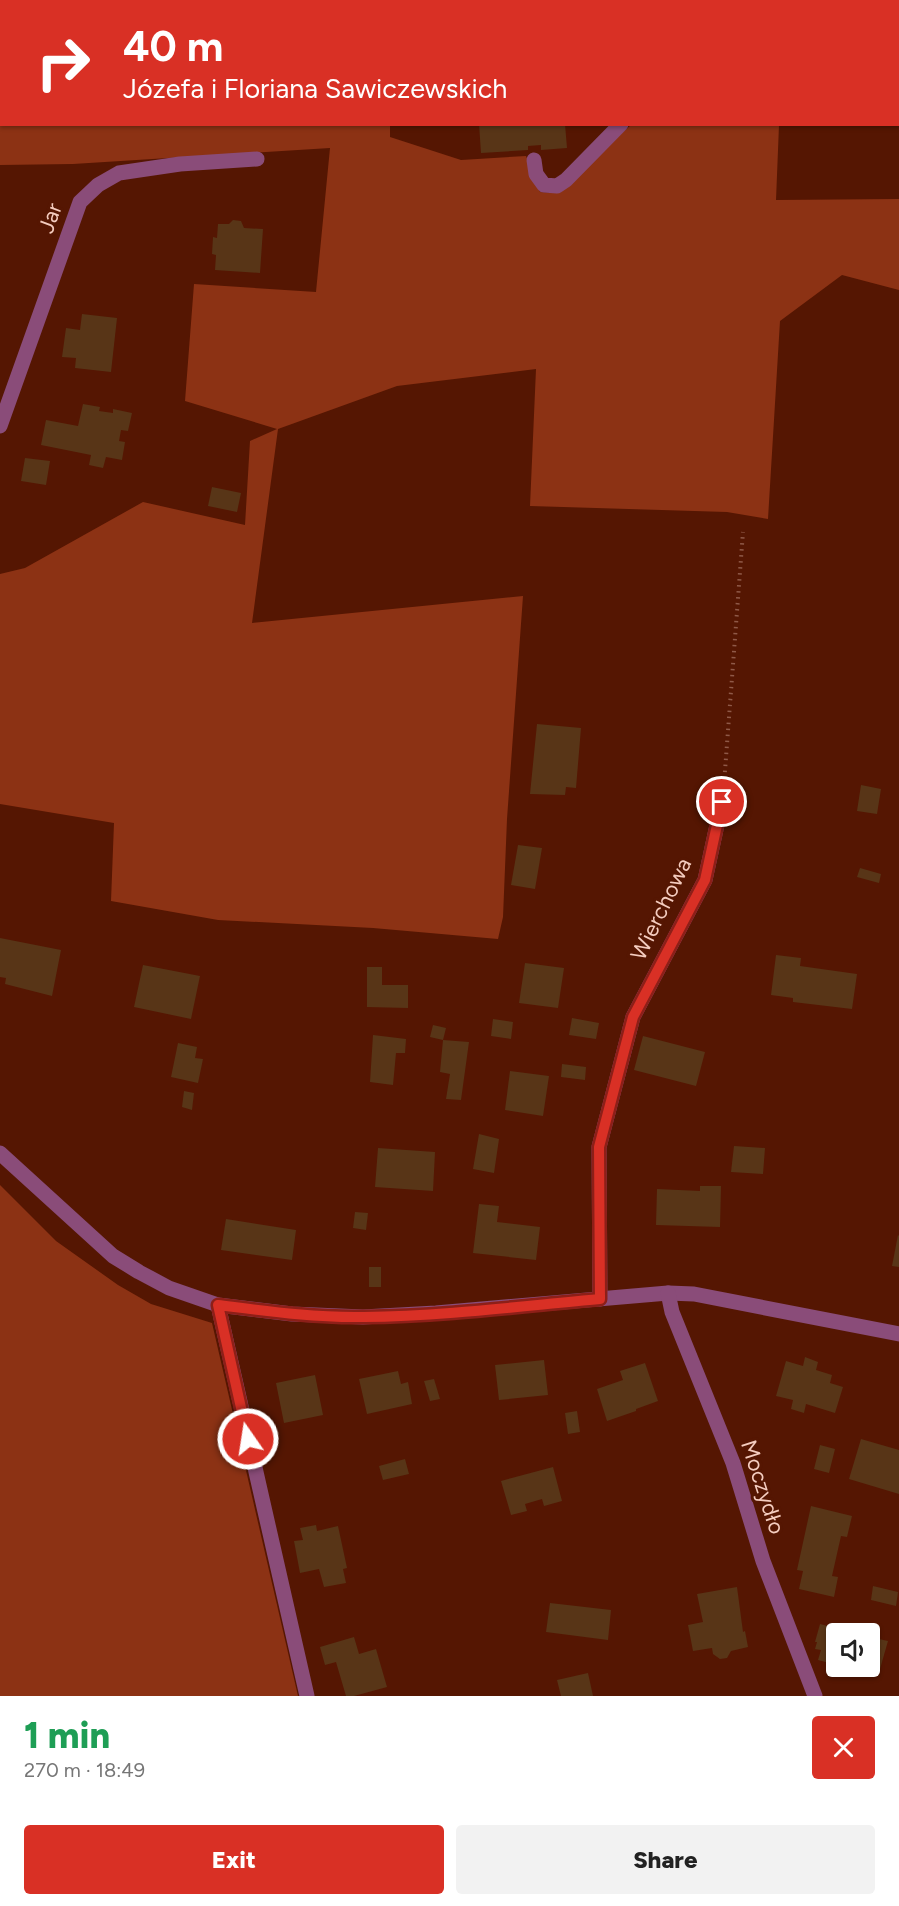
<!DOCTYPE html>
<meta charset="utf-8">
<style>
:root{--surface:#fff;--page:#f2f2f2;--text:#222;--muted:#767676;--accent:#d93025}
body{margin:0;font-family:Figtree,sans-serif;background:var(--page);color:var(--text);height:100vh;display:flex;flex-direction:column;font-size:22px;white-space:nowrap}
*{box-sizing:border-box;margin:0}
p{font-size:20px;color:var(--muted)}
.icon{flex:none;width:33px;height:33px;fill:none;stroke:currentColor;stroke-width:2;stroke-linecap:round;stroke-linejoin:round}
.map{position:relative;height:1696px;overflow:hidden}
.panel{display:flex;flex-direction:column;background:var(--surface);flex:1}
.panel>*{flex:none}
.hud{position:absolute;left:0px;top:0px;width:900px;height:126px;box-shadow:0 2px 4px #0004;background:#d93025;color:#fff;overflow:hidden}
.fabs{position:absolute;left:826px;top:1623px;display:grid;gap:12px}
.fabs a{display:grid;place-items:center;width:54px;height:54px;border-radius:6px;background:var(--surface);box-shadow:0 2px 4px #0004;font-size:30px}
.pin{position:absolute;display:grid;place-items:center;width:51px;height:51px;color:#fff;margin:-26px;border:3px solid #fff;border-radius:50%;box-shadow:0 2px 6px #0007}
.me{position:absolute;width:66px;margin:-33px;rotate:347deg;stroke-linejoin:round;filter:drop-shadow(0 0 4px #0008)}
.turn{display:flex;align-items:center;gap:21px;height:126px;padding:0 24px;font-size:27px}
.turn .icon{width:78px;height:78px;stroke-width:2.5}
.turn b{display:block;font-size:42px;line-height:51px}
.round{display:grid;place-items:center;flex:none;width:63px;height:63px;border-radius:6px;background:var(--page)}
.headline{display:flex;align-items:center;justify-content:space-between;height:102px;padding:0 24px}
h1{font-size:36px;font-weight:800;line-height:45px;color:#1e9e55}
.primary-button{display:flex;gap:12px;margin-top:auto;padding:12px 24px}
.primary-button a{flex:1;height:69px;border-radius:6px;background:var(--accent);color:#fff;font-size:24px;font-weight:800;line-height:69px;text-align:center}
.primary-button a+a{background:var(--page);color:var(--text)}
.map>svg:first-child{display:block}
</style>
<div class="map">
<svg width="899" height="1696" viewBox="0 0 899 1696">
<rect width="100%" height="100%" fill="#551602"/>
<g fill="#8c3214">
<polygon points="0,0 380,1 2,2 2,124 390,125 390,137 461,160 526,156 540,192 553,193 631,125 779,125 776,200 899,199 899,290 842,275 780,321 768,519 727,512 530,506 536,369 397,386 278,429 252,623 523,596 507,819 503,917 498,939 373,928 218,920 111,901 114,823 0,804 0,574 25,568 143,502 245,525 250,441 277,429 185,401 194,284 316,292 330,148 73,164 0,165"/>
<polygon points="0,1185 56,1241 118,1285 151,1304 212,1323 298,1696 0,1696"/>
</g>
<g fill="#583517">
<polygon points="479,124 565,124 567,148 541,150 541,145 528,146 528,150 481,153"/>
<polygon points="233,220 241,221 244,228 263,229 260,273 215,270 216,255 212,254 213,237 217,238 218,224 229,224"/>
<polygon points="82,314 117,318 111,372 75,368 76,358 62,357 66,328 80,330"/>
<polygon points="83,404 100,407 99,411 113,413 113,409 132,413 128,431 121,430 119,441 125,442 122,460 106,457 103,468 89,465 91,455 41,445 46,420 78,426"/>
<polygon points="25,458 50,461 46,485 21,481"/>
<polygon points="212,487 241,493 237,512 208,506"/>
<polygon points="537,724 581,728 576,788 566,787 565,795 530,794"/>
<polygon points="861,785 881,789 877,814 857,811"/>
<polygon points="518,845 542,848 535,889 511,885"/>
<polygon points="860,868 881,874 879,883 857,877"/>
<polygon points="0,938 61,950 52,996 5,984 6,978 0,977"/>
<polygon points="776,955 801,958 800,966 857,974 852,1009 793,1002 793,998 771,995"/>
<polygon points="525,963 564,968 558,1008 519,1003"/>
<polygon points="143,965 200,976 191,1019 134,1007"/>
<polygon points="367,967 382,967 382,985 408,985 408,1008 367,1007"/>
<polygon points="572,1018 599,1023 596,1039 569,1035"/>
<polygon points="493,1019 513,1022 511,1039 491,1036"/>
<polygon points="433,1025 446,1028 443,1040 430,1037"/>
<polygon points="373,1035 406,1039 405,1053 396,1053 393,1085 370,1082"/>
<polygon points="643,1036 705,1052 696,1086 634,1070"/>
<polygon points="443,1040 469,1042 461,1100 446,1099 450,1074 440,1072"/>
<polygon points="178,1043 197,1047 195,1058 203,1059 198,1083 171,1077"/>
<polygon points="562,1064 586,1067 585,1080 561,1077"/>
<polygon points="510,1071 549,1076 543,1116 505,1110"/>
<polygon points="184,1091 194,1093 192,1110 182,1107"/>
<polygon points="479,1134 499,1139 494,1173 473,1169"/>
<polygon points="734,1146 765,1148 763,1174 731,1172"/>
<polygon points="378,1148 435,1152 433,1191 375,1187"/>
<polygon points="700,1186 721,1186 720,1227 656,1225 657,1189 700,1191"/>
<polygon points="479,1204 499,1206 497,1222 540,1227 536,1260 473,1253"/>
<polygon points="355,1212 368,1213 366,1230 353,1228"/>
<polygon points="226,1219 296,1230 292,1260 221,1250"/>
<polygon points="898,1235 899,1236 899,1267 892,1266"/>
<rect x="369" y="1267" width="12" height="20"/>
<polygon points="805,1357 818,1362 816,1370 832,1375 830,1383 843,1387 835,1413 806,1404 804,1413 791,1409 793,1400 776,1396 786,1361 803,1366"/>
<polygon points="544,1360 548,1395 499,1400 495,1365"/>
<polygon points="645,1363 658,1401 636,1409 636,1411 607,1421 597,1389 623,1380 620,1371"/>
<polygon points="398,1371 401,1384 408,1382 412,1404 367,1414 359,1379"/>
<polygon points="315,1375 323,1415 284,1423 276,1383"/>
<polygon points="434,1379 440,1399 430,1401 424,1381"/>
<polygon points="577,1411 580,1432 568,1434 565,1413"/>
<polygon points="861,1439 899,1450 899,1494 849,1479"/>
<polygon points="820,1445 835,1449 829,1473 814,1469"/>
<polygon points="405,1459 409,1474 383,1480 379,1466"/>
<polygon points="553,1467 562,1501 544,1506 542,1499 525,1504 527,1511 511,1515 501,1481"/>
<polygon points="811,1506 852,1516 847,1537 841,1536 832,1576 838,1577 834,1597 799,1589 803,1571 797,1570"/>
<polygon points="316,1525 317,1531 338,1526 347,1568 343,1569 346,1583 324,1587 319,1569 300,1573 294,1541 303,1540 300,1528"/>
<polygon points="873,1586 898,1592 896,1606 871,1600"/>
<polygon points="737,1587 743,1632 745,1631 748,1647 731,1651 727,1658 720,1659 713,1654 712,1648 693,1651 688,1625 703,1622 697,1594"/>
<polygon points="550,1603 611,1610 608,1640 546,1632"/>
<polygon points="820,1624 855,1633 837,1634 837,1665 818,1660 821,1650 815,1649 817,1642 815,1642"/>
<polygon points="354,1637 359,1654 376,1649 387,1687 354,1696 346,1696 336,1662 325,1665 320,1647"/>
<polygon points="870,1637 888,1641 878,1676 845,1667 870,1666"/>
<polygon points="588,1673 593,1696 561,1696 557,1680"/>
</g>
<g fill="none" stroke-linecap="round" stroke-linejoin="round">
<polyline stroke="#8f5948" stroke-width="4" stroke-dasharray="1.5 4.5" stroke-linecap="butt" points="724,784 743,532"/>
<g stroke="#8a4c79" stroke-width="15">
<polyline points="673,0 673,2"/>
<polyline points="534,160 536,174 544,185 557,186 566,180 621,124"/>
<polyline points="0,426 80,202 98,185 119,173 180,164 257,159"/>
<polyline points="0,1153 113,1256 139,1272 169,1288 218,1305 292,1314 363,1317 436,1313 668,1293 694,1294 899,1334"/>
<polyline points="668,1293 672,1312 733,1463 763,1561 815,1696"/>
<polyline points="600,1299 599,1147 633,1017 705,880 722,802"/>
<polyline points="218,1305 307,1696"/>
</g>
</g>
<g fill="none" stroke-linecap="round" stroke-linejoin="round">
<defs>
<path id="route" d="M248,1439l-30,-134c48,6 97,13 146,12 79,-1 158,-11 236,-18l-1,-152 34,-130 72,-137 17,-78"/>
</defs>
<use href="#route" stroke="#8d1f18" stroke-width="15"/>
<use href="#route" stroke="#d93025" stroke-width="10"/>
</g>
<g text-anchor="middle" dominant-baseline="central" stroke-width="6" stroke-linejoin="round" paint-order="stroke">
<g font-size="22" fill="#f4ccbf" stroke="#551602">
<text transform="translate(50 218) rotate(-70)">Jar</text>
<text transform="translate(661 909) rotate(-64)">Wierchowa</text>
<text transform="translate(763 1487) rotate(72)">Moczydło</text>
</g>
</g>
</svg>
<div class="fabs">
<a><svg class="icon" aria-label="sound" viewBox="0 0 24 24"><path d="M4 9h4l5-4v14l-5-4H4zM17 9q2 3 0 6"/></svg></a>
</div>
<div class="pin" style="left:722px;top:802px;background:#d93025"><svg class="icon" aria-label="arrive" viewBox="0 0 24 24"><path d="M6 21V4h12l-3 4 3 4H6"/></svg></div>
<svg class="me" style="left:248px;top:1439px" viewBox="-20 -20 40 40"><circle r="17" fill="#d93025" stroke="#fff" stroke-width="3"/><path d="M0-11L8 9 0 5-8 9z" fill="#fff"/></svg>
<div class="hud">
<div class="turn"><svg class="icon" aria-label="right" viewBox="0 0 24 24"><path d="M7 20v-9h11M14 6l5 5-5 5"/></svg><div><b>40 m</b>Józefa i Floriana Sawiczewskich</div></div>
</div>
</div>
<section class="panel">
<div class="headline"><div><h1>1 min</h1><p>270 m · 18:49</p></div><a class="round" style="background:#d93025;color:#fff"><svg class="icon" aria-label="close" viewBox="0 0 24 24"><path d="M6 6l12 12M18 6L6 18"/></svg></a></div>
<div class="primary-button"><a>Exit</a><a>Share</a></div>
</section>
